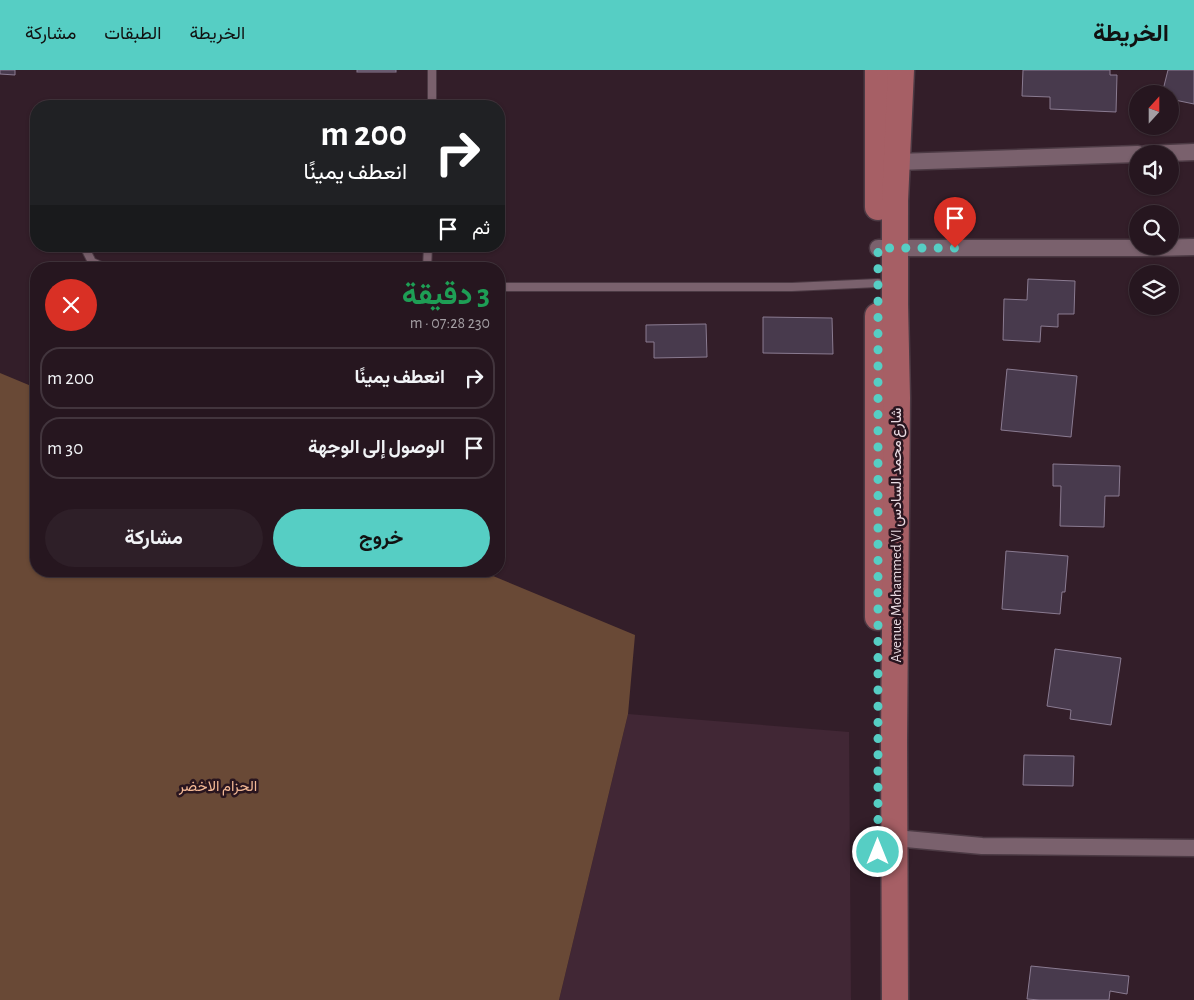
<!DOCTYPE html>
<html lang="ar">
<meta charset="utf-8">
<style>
:root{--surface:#26161f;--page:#2e1f28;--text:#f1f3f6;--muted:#a49fa4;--line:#42353d;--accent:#56cec4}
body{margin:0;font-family:"Alegreya Sans",Vazirmatn,sans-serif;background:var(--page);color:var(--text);direction:rtl;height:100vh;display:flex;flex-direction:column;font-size:19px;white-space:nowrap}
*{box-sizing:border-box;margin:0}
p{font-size:16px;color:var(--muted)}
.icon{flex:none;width:28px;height:28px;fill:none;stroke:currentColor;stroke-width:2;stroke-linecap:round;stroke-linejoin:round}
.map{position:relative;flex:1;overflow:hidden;direction:ltr}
.details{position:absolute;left:30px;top:192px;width:475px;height:315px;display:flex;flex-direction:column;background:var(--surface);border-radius:20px;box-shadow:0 1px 4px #0004,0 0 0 1px var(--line);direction:rtl}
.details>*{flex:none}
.hud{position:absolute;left:30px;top:30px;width:475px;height:152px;border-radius:20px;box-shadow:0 1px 4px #0004,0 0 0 1px var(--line);direction:rtl;background:#202124;color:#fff;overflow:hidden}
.needle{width:32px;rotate:21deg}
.fabs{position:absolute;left:1129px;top:15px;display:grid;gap:10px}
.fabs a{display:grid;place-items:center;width:50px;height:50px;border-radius:50%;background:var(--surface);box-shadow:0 1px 4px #0004,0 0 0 1px var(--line);font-size:25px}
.pin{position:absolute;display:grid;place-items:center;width:42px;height:42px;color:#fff;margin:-51px -21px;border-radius:50% 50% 50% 0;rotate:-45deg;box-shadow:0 0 5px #0007}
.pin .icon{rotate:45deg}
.me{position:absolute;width:55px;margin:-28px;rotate:0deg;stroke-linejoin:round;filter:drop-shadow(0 0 4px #0008)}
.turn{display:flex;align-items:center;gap:18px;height:105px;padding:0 15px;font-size:22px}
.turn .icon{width:65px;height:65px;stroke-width:2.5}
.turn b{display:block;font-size:35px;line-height:42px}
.then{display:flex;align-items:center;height:48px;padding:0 15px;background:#0003;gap:10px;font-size:19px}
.round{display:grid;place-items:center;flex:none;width:52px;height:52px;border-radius:26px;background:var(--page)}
.headline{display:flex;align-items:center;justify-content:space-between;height:85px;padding:0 15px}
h1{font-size:30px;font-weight:700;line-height:38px;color:#1e9e55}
.button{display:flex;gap:10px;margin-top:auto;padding:10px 15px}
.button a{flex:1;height:58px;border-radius:30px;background:var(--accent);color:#111;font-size:20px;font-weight:700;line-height:58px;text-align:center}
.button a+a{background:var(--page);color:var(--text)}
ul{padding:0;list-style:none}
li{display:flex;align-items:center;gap:15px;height:62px;margin:0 10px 8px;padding:0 5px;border:2px solid var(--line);border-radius:20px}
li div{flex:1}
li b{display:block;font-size:19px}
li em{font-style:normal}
header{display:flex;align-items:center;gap:30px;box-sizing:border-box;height:70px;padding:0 25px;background:var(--accent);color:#111}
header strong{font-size:24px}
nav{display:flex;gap:28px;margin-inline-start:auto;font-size:18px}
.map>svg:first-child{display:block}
</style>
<header>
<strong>الخريطة</strong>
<nav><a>الخريطة</a><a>الطبقات</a><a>مشاركة</a></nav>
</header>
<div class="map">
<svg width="1194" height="930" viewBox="0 0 1194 930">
<rect width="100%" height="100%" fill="#331e29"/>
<polygon fill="#412735" points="628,644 849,662 851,930 559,930"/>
<polygon fill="#694936" points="0,303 36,318 36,501 481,501 635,565 628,644 559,930 0,930"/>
<g fill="#483a4d" stroke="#8a7b91">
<polygon points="0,0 15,0 15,5 0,4"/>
<rect x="357" y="0" width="39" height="2"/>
<polygon points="1023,0 1110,0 1110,5 1117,5 1116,42 1050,39 1050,27 1022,26"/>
<polygon points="1168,0 1194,0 1194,34 1170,29 1170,24 1162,24"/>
<polygon points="1028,209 1075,211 1074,244 1058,244 1058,257 1041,256 1040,272 1003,270 1004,229 1027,230"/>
<polygon points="763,247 832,248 833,284 763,283"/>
<polygon points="706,254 707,287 654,288 654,272 646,272 646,255"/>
<polygon points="1007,299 1077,306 1071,367 1001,360"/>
<polygon points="1053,394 1120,396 1119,426 1105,426 1104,457 1060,456 1061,416 1053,416"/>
<polygon points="1006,481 1068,486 1065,522 1062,522 1060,544 1002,539"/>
<polygon points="1055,579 1121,588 1111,655 1070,649 1071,640 1047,636"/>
<polygon points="1024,685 1074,686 1073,716 1023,715"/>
<polygon points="1031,896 1129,906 1127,924 1110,921 1109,930 1040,930 1027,929"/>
</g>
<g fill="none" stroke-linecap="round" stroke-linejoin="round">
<defs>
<g id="lane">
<polyline points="432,36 432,0"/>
<polyline points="84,176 92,192 108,199"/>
<polyline points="427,199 428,176"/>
<polyline points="499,217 792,217 878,213"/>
</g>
<g id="street">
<polyline points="1146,84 1194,82"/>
<polyline points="897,92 1138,84"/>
<polyline points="878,178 1153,178 1194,177"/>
<polyline points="895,768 982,776 1194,778"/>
</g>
<g id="primary">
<polyline points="878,137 878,0"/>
<polyline points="878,246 878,547"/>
<polyline points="895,930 894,670 897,328 895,234 895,131 901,0"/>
</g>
</defs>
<use href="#lane" stroke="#4c3a44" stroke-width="10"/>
<use href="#street" stroke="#4c3a44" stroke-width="19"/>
<use href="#primary" stroke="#4c3a44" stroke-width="29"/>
<use href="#lane" stroke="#7a616d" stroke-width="8"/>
<use href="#street" stroke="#7a616d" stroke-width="16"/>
<use href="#primary" stroke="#a65f65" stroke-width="26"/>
</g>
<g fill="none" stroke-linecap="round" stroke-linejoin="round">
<polyline stroke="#56cec4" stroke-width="9" stroke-dasharray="0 16.2" points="878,782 878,178 955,178"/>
</g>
<g text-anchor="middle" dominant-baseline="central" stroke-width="5" stroke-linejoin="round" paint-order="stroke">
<g font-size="15" fill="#e9dae1" stroke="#29151f">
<text transform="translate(896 465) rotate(-90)">Avenue Mohammed VI شارع محمد السادس</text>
</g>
<g font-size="15" fill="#f4b996" stroke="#29151f">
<text x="218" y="716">الحزام الاخضر</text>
</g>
</g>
</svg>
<div class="fabs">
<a><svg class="needle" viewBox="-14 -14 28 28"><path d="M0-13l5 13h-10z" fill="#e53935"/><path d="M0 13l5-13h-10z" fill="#a49fa4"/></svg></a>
<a><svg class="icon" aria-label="sound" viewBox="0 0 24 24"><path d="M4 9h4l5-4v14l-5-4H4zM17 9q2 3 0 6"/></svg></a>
<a><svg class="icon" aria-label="search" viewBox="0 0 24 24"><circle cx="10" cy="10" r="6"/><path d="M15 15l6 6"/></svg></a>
<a><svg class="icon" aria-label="layers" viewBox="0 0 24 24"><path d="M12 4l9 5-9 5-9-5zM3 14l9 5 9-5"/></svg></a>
</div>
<div class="pin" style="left:955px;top:178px;background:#d93025"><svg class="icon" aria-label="arrive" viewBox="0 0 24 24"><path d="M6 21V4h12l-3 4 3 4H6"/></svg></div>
<svg class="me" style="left:878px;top:782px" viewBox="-20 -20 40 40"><circle r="17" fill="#56cec4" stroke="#fff" stroke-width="3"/><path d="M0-11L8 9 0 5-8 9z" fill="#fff"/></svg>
<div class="hud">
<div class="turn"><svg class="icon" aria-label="right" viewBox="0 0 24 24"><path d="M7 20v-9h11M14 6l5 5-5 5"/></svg><div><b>200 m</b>انعطف يمينًا</div></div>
<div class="then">ثم<svg class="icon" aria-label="arrive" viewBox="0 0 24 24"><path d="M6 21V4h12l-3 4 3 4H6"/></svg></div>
</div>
<section class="details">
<div class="headline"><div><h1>3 دقيقة</h1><p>230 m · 07:28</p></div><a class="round" style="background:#d93025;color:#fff"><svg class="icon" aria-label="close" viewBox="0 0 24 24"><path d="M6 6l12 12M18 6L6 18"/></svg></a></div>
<ul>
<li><svg class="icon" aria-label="right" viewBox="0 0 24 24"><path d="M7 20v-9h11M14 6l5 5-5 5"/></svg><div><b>انعطف يمينًا</b></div><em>200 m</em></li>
<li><svg class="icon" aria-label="arrive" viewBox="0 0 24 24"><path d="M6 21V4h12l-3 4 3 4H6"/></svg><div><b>الوصول إلى الوجهة</b></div><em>30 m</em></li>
</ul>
<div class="button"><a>خروج</a><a>مشاركة</a></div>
</section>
</div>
